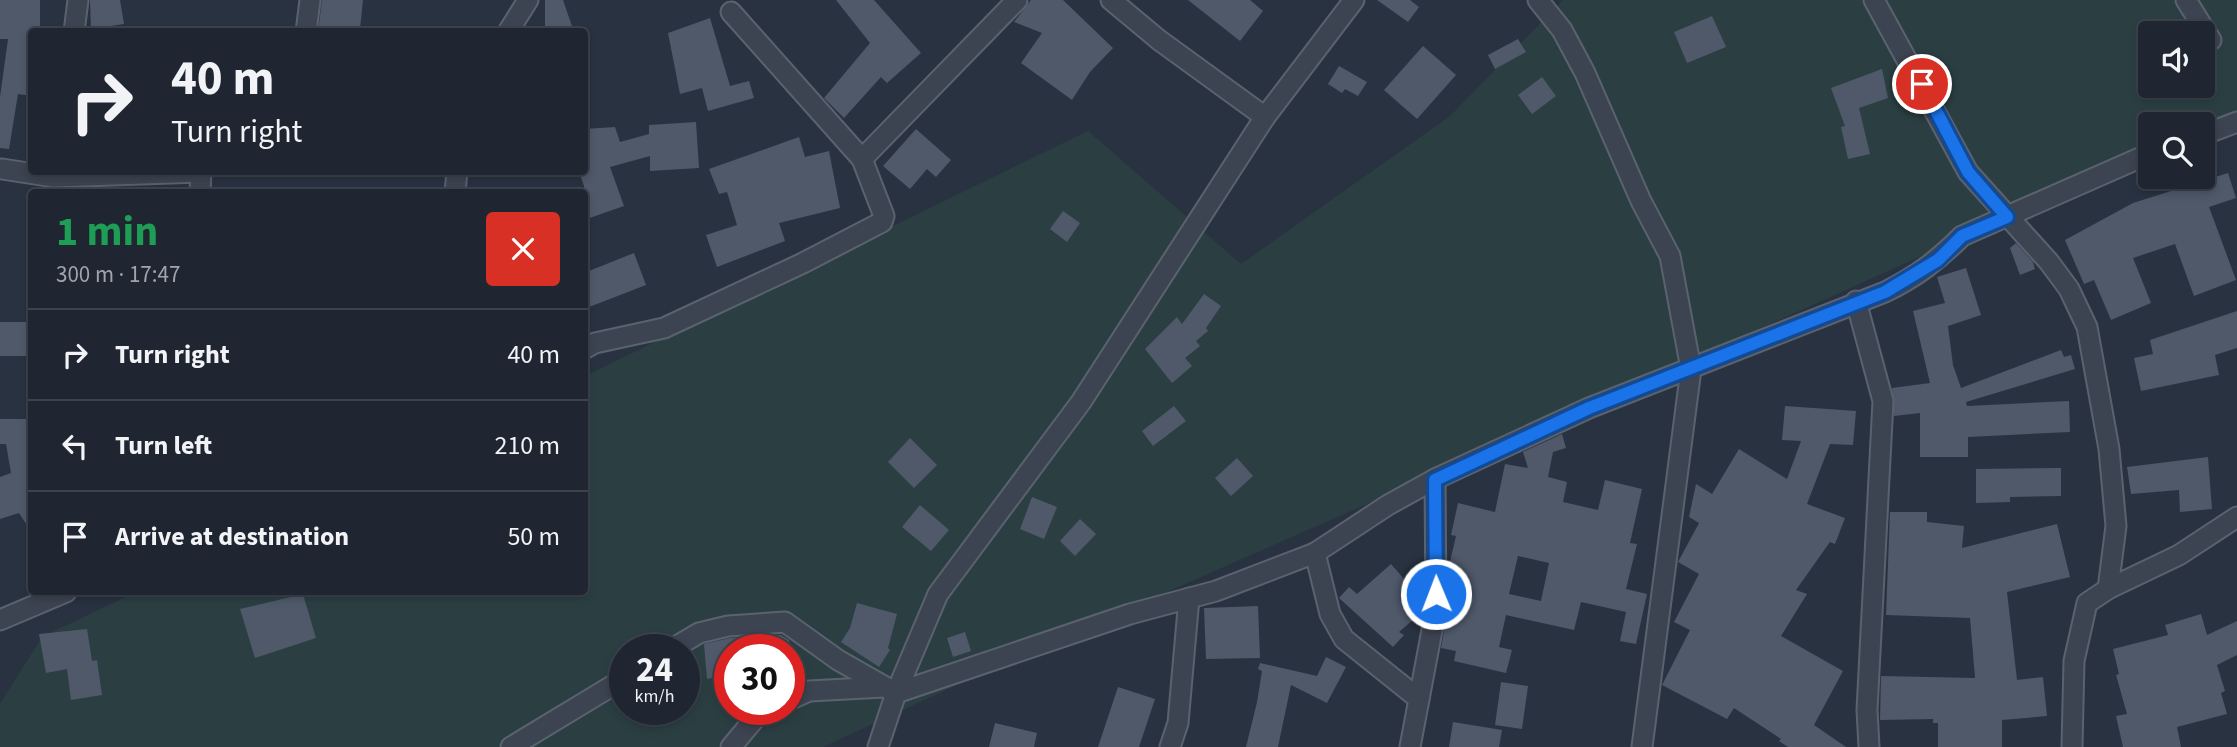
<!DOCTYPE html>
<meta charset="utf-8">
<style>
:root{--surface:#1f2631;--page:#2c323d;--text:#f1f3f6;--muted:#a1a5ab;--line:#3c434d}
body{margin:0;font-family:"Source Sans 3",sans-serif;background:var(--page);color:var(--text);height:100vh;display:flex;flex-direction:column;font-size:26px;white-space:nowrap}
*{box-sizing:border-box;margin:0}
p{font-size:23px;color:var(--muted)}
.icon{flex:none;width:38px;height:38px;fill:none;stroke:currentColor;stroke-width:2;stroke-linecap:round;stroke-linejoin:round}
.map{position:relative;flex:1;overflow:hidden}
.side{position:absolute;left:28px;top:189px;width:560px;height:406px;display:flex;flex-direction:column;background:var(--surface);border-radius:7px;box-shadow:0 4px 10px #0003,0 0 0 2px var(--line)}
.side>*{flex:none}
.hud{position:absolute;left:28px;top:28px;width:560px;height:147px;border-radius:7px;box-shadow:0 4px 10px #0003,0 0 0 2px var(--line);background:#1f2631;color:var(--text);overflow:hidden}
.fabs{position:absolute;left:2138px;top:21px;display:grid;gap:14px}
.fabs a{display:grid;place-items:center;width:77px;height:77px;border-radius:7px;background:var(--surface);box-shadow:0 4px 10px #0003,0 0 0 2px var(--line);font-size:35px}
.speed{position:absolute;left:609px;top:634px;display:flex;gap:14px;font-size:35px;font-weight:700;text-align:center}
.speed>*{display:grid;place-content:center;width:91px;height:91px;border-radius:50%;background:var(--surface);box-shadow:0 4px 10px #0003,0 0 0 2px var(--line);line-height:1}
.speed small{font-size:18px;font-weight:400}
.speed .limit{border:10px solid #d22;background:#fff;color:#111}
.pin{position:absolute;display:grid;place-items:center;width:60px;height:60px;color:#fff;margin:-30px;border:4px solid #fff;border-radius:50%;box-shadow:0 2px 7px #0007}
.me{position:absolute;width:77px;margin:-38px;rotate:359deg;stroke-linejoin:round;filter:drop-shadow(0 0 5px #0008)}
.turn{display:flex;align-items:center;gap:24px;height:147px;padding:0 28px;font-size:32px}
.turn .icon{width:91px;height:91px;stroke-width:2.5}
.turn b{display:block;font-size:49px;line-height:60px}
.round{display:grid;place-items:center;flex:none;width:74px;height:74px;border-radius:7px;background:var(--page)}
.headline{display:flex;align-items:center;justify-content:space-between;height:119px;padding:0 28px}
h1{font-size:42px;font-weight:700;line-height:52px;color:#1e9e55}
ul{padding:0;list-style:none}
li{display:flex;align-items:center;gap:21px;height:91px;padding:0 28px;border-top:2px solid var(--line)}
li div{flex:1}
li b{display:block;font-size:26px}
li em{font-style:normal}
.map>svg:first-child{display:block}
</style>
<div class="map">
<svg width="2237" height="747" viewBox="0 0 2237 747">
<rect width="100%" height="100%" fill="#293241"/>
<path fill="#2b3f42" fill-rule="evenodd" d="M1563,0h674v114l-34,15v-5h-52v29l-684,307 -480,211 -164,76h-823v-43l42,-67 94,-45h448l1,-216 503,-245 153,133 209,-148zM2151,33h52v53h-52zM625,649h59v60h-59zM730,649h59v60h-59z"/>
<g fill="#4f596a" fill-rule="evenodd">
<polygon points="0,0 40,0 40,32 32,32 32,96 18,94 9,149 0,148 0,97 8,39 0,39"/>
<polygon points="90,0 120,0 124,24 91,29"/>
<polygon points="322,0 363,0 360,29 356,32 318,32"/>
<polygon points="545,0 563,0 574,32 545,32"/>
<polygon points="836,0 874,0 921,53 887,83 881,77 844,118 824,98 870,43"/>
<polygon points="1031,0 1063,0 1113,48 1090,72 1072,100 1021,63 1042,33 1014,22"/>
<polygon points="1188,0 1250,0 1263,11 1240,41"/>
<polygon points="1377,0 1410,0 1419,7 1408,22"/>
<polygon points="1712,16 1726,47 1687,63 1674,32"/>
<polygon points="710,18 730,86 749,81 754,98 708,111 702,88 680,94 668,33"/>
<polygon points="1518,39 1526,52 1495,69 1488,55"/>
<polygon points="1423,46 1456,75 1417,119 1384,90"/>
<polygon points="1339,66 1367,82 1358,96 1345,89 1342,93 1328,84"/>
<polygon points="1882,69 1888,98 1859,108 1870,154 1848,159 1841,127 1845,126 1831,88"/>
<polygon points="1542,77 1556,96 1532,114 1518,95"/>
<polygon points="696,122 699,168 650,171 650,156 610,167 624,206 584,220 584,186 579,172 584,172 584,129 615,127 620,142 649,134 649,125"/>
<polygon points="916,129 951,160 936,177 927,169 910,189 883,166"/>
<polygon points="799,137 805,157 829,151 840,208 779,223 785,241 717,267 706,235 737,225 727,192 719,194 709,169"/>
<polygon points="2228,173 2236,198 2209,207 2236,280 2194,296 2175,244 2133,258 2151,303 2111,320 2094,280 2084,284 2065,240 2133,203"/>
<polygon points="1063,211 1080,223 1067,242 1050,229"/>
<polygon points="2016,243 2033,262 2035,269 2020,275 2010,248"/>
<polygon points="634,253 646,285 584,309 584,273"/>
<polygon points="1966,268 1981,315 1948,326 1953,365 1961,388 2061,350 2064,357 2071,355 2075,369 1966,402 1967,406 2069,401 2070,432 1968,437 1968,457 1920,457 1920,413 1894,416 1892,388 1930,383 1913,311 1945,303 1937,277"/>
<polygon points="1204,294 1221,306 1206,328 1208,331 1196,341 1200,346 1185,358 1192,366 1172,383 1145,349 1177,317 1182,324"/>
<polygon points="2237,311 2237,348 2215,355 2219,375 2141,391 2134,358 2153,354 2150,340"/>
<polygon points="0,322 27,322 28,356 0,356"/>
<polygon points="1174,406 1186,421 1153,446 1142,431"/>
<polygon points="1785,406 1856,411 1853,445 1830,444 1807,504 1845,518 1835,544 1830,542 1796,590 1807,594 1781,636 1843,671 1814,725 1846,747 1788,747 1779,741 1781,739 1734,708 1727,719 1662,685 1690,630 1674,622 1699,574 1678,562 1699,523 1689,517 1696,484 1712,494 1739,449 1787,479 1801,441 1782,440"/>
<polygon points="0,419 32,419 32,533 19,513 0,519 0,477 11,473 6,444 0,444"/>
<path d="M1562,434l4,14 -13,4 -5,25 19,5 -4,20 35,8 7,-30 37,9 -12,54 7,1 -11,45 21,5 -11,50 -16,-3 6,-29 -45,-10 -7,28 -68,-15 -7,32 13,3 -6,23 -52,-12 2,-10 -15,-3 7,-39v-39l8,-34 -5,-1 7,-32 37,9 10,-48 23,4 -5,-16zM1518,556l31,7 -8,38 -32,-7z"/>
<polygon points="910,438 937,465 914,488 888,462"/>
<polygon points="2208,457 2212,509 2180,512 2179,490 2131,494 2127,467"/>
<polygon points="1237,458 1253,476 1231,496 1215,478"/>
<polygon points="2061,468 2061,496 2010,497 2010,502 1976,503 1976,469"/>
<polygon points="1032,497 1057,507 1044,539 1020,529"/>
<polygon points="920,505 949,530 931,551 902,527"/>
<polygon points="1890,512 1927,512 1927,522 1964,526 1962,548 2057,524 2070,577 2007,592 2017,680 2043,677 2047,716 2002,720 2002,747 1938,747 1938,723 1933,723 1933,719 1880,720 1881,676 1975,678 1970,618 1886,615"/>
<polygon points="1080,519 1096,534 1075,556 1060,541"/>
<polygon points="1391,564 1424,602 1423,611 1399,632 1404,635 1393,647 1339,598 1349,587 1357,594"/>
<polygon points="303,594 316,638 255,658 240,609"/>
<polygon points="857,603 897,614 888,648 890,650 879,667 841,642 850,628"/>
<polygon points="1258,606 1260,658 1206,659 1204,608"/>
<polygon points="2201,614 2207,635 2237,621 2237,655 2217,665 2225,691 2221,693 2227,714 2177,727 2181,747 2123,747 2116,716 2127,714 2116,675 2119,674 2113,649 2168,635 2165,625"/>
<polygon points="87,629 92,661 97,660 102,695 71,700 67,669 46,673 39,634"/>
<polygon points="965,632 971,651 953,657 947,638"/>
<polygon points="781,635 789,640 790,649 730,649 730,675 707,679 704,644 730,638"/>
<polygon points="1326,657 1346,667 1327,703 1291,685 1278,747 1246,747 1257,702 1262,671 1258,669 1260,663 1317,676"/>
<polygon points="1501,682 1528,686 1522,729 1495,725"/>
<polygon points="1118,687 1155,699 1139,747 1098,747"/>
<polygon points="1453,722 1502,730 1499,747 1449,747"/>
<polygon points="995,723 1037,733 1034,747 989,747"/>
</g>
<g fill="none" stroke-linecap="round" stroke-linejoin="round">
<defs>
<g id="minor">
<polyline points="1111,0 1159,40 1265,117"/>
<polyline points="1538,0 1562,30 1585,73 1641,201 1670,256 1691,369 1642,747"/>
<polyline points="1874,0 1968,172 2049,262 2069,289 2087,327 2109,449 2116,526 2108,589"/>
<polyline points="2186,0 2211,40"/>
<polyline points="74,32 78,0"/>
<polyline points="306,32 310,0"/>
<polyline points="508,32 528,0"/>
<polyline points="2203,135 2237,122"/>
<polyline points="862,159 1017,0"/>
<polyline points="2,169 54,177 201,172"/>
<polyline points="200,192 201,172"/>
<polyline points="455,192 457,172"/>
<polyline points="1856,301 1883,401 1867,710 1869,747"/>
<polyline points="584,349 595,343 664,328 803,263 882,222 884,216 862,159 731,12"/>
<polyline points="1315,553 1330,614 1344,639 1419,699"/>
<polyline points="0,620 66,592"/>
<path d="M672,649l27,-16 29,-7 57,-4 53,38 58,33 234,-79 86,-23 99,-38 73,-48 47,-26 154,-71 296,-116c31,-15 53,-32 77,-56l189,-83"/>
<polyline points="789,700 809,691 884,687"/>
<polyline points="511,747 625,678"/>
<polyline points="731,747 757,716 772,709"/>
<polyline points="878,747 896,693 938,594 1081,402 1265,117 1354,0"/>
<polyline points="1170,747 1178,723 1189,598"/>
<polyline points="1410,747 1436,609 1435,479"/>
<polyline points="2072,747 2074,661 2087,603 2108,589 2179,555 2237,517"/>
</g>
</defs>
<use href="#minor" stroke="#5b626f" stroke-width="23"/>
<use href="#minor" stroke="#3d4451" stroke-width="19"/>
</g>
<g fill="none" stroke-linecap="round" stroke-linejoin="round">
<defs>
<polyline id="route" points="1436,594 1435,480 1589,408 1885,292 1938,260 1962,236 2007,217 1968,172 1922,84"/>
</defs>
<use href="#route" stroke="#114b97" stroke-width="18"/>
<use href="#route" stroke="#1a73e8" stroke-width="12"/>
</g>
</svg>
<div class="fabs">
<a><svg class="icon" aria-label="sound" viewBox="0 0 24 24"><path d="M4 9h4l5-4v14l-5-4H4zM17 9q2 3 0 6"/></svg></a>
<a><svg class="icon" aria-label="search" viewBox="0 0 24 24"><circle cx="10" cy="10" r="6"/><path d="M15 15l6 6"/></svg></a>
</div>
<div class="speed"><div>24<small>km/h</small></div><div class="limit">30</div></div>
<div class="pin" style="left:1922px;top:84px;background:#d93025"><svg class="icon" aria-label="arrive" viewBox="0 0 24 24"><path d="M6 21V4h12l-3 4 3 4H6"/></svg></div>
<svg class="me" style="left:1436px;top:594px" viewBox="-20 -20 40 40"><circle r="17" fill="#1a73e8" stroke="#fff" stroke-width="3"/><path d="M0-11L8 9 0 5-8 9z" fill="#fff"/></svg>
<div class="hud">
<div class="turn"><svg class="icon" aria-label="right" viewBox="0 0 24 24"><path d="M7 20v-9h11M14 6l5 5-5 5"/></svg><div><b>40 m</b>Turn right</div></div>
</div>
<section class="side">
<div class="headline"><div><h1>1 min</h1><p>300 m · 17:47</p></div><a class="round" style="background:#d93025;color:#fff"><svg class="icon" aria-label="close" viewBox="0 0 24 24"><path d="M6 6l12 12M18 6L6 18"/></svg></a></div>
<ul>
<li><svg class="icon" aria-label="right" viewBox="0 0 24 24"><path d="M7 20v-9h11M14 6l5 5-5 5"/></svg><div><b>Turn right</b></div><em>40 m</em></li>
<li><svg class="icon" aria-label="left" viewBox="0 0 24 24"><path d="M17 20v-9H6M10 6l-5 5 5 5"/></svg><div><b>Turn left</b></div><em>210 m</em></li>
<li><svg class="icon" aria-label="arrive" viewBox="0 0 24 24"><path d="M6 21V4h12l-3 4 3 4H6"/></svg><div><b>Arrive at destination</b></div><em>50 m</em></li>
</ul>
</section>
</div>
